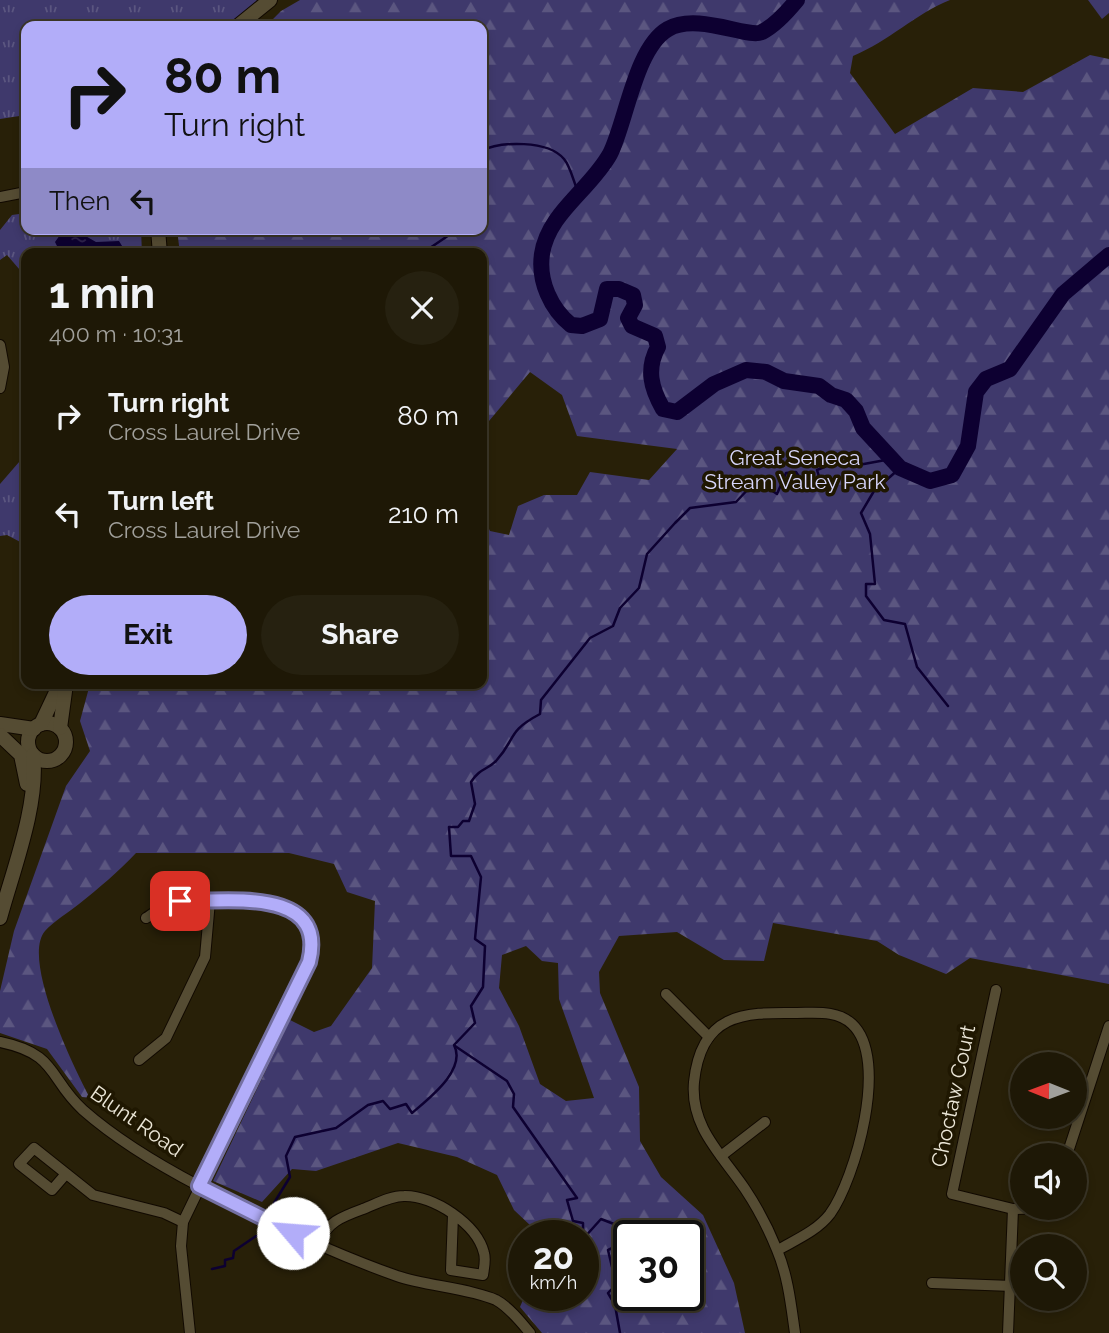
<!DOCTYPE html>
<meta charset="utf-8">
<style>
:root{--surface:#1e1806;--page:#262110;--text:#f1f3f6;--muted:#a1a09b;--line:#3c3728;--accent:#b2adf9}
body{margin:0;font-family:Raleway,sans-serif;background:var(--page);color:var(--text);height:100vh;display:flex;flex-direction:column;font-size:26px;white-space:nowrap}
*{box-sizing:border-box;margin:0}
p{font-size:23px;color:var(--muted)}
.icon{flex:none;width:38px;height:38px;fill:none;stroke:currentColor;stroke-width:2;stroke-linecap:round;stroke-linejoin:round}
.map{position:relative;flex:1;overflow:hidden}
.details{position:absolute;left:21px;top:248px;width:466px;height:441px;display:flex;flex-direction:column;background:var(--surface);border-radius:14px;box-shadow:0 4px 10px #0003,0 0 0 2px var(--line)}
.details>*{flex:none}
.guide{position:absolute;left:21px;top:21px;width:466px;height:214px;border-radius:14px;box-shadow:0 4px 10px #0003,0 0 0 2px var(--line);background:#b2adf9;color:#111;overflow:hidden}
.needle{width:46px;rotate:271deg}
.tools{position:absolute;left:1010px;top:1052px;display:grid;gap:14px}
.tools a{display:grid;place-items:center;width:77px;height:77px;border-radius:50%;background:var(--surface);box-shadow:0 4px 10px #0003,0 0 0 2px var(--line);font-size:35px}
.speed{position:absolute;left:508px;top:1220px;display:flex;gap:14px;font-size:35px;font-weight:700;text-align:center}
.speed>*{display:grid;place-content:center;width:91px;height:91px;border-radius:50%;background:var(--surface);box-shadow:0 4px 10px #0003,0 0 0 2px var(--line);line-height:1}
.speed small{font-size:18px;font-weight:400}
.speed .limit{border:4px solid #111;border-radius:10px;background:#fff;color:#111}
.pin{position:absolute;display:grid;place-items:center;width:60px;height:60px;color:#fff;margin:-30px;border-radius:14px;box-shadow:0 4px 10px #0006}
.me{position:absolute;width:77px;margin:-38px;rotate:297deg;stroke-linejoin:round;filter:drop-shadow(0 0 5px #0008)}
.turn{display:flex;align-items:center;gap:24px;height:147px;padding:0 28px;font-size:32px}
.turn .icon{width:91px;height:91px;stroke-width:2.5}
.turn b{display:block;font-size:49px;line-height:60px}
.then{display:flex;align-items:center;height:66px;padding:0 28px;background:#0003;gap:14px;font-size:26px}
.round{display:grid;place-items:center;flex:none;width:74px;height:74px;border-radius:37px;background:var(--page)}
.summary{display:flex;align-items:center;justify-content:space-between;height:119px;padding:0 28px}
h1{font-size:42px;font-weight:700;line-height:52px}
.action{display:flex;gap:14px;margin-top:auto;padding:14px 28px}
.action a{flex:1;height:80px;border-radius:42px;background:var(--accent);color:#111;font-size:28px;font-weight:700;line-height:80px;text-align:center}
.action a+a{background:var(--page);color:var(--text)}
ul{padding:0;list-style:none}
li{display:flex;align-items:center;gap:21px;height:98px;padding:0 28px}
li div{flex:1}
li b{display:block;font-size:26px}
li em{font-style:normal}
.map>svg:first-child{display:block}
</style>
<div class="map">
<svg width="1109" height="1333" viewBox="0 0 1109 1333">
<defs>
<pattern id="grass-tufts" width="24" height="20" patternUnits="userSpaceOnUse" patternTransform="scale(1.75)"><rect width="24" height="20" fill="#3f396c"/><path d="M3 7l-1-3M5 7V3M7 7l1-3M15 17l-1-3M17 17v-4M19 17l1-3" fill="none" stroke="#5b5680"/></pattern>
<pattern id="forest-firs" width="22" height="20" patternUnits="userSpaceOnUse" patternTransform="scale(1.75)"><rect width="22" height="20" fill="#3f396c"/><path d="M5 1l3.5 6h-7zM16 11l3.5 6h-7z" fill="#5b5680"/></pattern>
<pattern id="water-ripples" width="26" height="14" patternUnits="userSpaceOnUse" patternTransform="scale(1.75)"><rect width="26" height="14" fill="#0d0031"/><path d="M2 4q2-2 4 0t4 0M15 11q2-2 4 0t4 0" fill="none" stroke="#30254e"/></pattern>
</defs>
<rect width="100%" height="100%" fill="#282008"/>
<g fill="url(#grass-tufts)">
<polygon points="0,0 257,0 234,26 26,26 26,115 0,119"/>
<polygon points="26,213 26,229 141,229 142,254 26,254 26,277 7,255 0,260 0,230 12,215"/>
<polygon points="26,454 26,545 7,535 0,536 0,484"/>
</g>
<path fill="url(#forest-firs)" fill-rule="evenodd" d="M300,0h650c-35,14 -61,41 -97,56l-3,17 45,61 78,-46 50,4 67,-37 19,4v925l-139,-26 -24,16 -47,-19 -22,-14 -104,-18 -9,38 -40,-1 -47,-28 -58,4 -20,36 1,21 39,94 1,54 21,36 42,38 31,68 11,50h-203l-22,-26 5,-12h58v-59l-49,-1 -2,-8 -18,-17 -17,-35 -40,-18 -59,-14 -82,28 -24,-2 -30,33 -49,-21 77,-161 24,12 17,-6 41,-58 3,-67 -28,-9 -13,-28 -45,-11h-153c-18,19 -37,35 -57,51 -10,8 -25,17 -34,27 -24,28 29,137 45,167l-8,-1 -35,-48 -47,-16v-42l14,-60 52,-145 24,-35 -10,-30 10,-37h391v-171l9,18 19,4 9,-29 26,-11h33l13,-23 59,8 28,-31 -100,-13 -15,-41 -32,-23 -41,49 -8,-3v-164h-301l-3,-25h304v-203h-215l15,-15zM526,946l16,15 16,2 1,36 35,99 -28,3 -26,-17 -21,-58 -20,-38 3,-33zM628,1236h60v59h-60z"/>
<polygon fill="#3f396c" points="1088,0 1109,0 1109,13 1102,19"/>
<polygon fill="url(#water-ripples)" points="75,230 96,242 119,241 127,254 61,254 55,242 60,235"/>
<g fill="none" stroke-linecap="round" stroke-linejoin="round">
<g stroke="#0d0031" stroke-width="2.5">
<path d="M481,151c20,-10 67,-11 83,8 7,8 10,25 15,35"/>
<polyline points="421,254 458,229"/>
<polyline points="900,468 874,491 861,513 870,534 875,584 866,584 866,596 884,620 905,624 917,667 948,706"/>
<polyline points="455,1046 507,1081 514,1094 513,1107 577,1198 567,1200 573,1221 583,1223 583,1236"/>
<path d="M274,1203l16,-26 -4,-21 9,-19 41,-9 32,-23 15,-4 7,8 16,-5 6,9c16,-14 55,-43 42,-68l21,-22 -4,-17 12,-19 2,-41 -10,-7 6,-62 -10,-21h-20l-2,-29h9l5,-6h6l6,-17 -4,-22c9,-14 16,-12 25,-21 21,-23 10,-29 44,-47l1,-14 49,-62 23,-12 7,-18 19,-20 8,-34 28,-31 15,-15 46,-6 16,-17 13,1 12,8 9,-21 10,-1 6,9 11,7 8,-5 -4,-13 19,-8 17,4 38,-7"/>
<polyline points="583,1239 601,1219 632,1231 631,1236"/>
<polyline points="212,1269 225,1266 225,1260 233,1258 234,1251 256,1236"/>
<polyline points="620,1333 615,1305 608,1293 624,1276 624,1267 612,1267 608,1250 628,1241"/>
</g>
<path stroke="#0d0031" stroke-width="16" d="M797,0c-9,11 -23,26 -35,32 -13,7 -65,-20 -94,-3 -33,19 -42,94 -58,125 -20,36 -62,59 -68,100 -4,27 9,55 29,71l11,1 18,-7 7,-30h12l14,6 2,10 -7,13 4,8 23,10 3,11c-12,22 -7,41 5,62l14,3 37,-28 32,-14 20,2 18,9 35,5 12,9 15,5 10,11 7,17 37,40 30,13 22,-6 16,-29 8,-54 10,-13 24,-10 53,-75 46,-39"/>
<defs>
<g id="minor">
<polyline points="0,197 26,192"/>
<polyline points="0,345 4,367 0,388"/>
<path d="M146,918c9,-6 18,-13 28,-16 16,-5 38,-1 54,0 43,2 96,-2 81,60l-126,260 -2,24 9,87"/>
<polyline points="996,990 952,1194 1013,1209 1050,1208"/>
<polyline points="666,994 709,1037"/>
<path d="M0,1042c58,12 48,36 83,68 33,29 76,55 116,76 63,34 130,66 198,90 29,10 72,12 99,24 13,7 25,22 34,33"/>
<polyline points="139,1060 166,1038 205,957 210,901"/>
<polyline points="1067,1155 1109,1026"/>
<polyline points="721,1156 765,1122"/>
<polyline points="65,1175 52,1190 19,1164 34,1148 93,1195 164,1213 183,1222"/>
<path d="M318,1244c9,-22 23,-27 45,-35 13,-5 27,-13 41,-13 29,-1 73,28 80,57 2,7 0,15 -1,22l-32,-5 2,-55"/>
<path d="M778,1250c17,-10 39,-19 52,-36 25,-35 60,-155 22,-190 -15,-14 -36,-11 -55,-11 -55,-1 -96,1 -103,69 -4,45 28,73 51,107 12,18 24,41 32,61 11,26 14,55 18,83"/>
<polyline points="932,1283 1012,1286"/>
<polyline points="1008,1333 1013,1209"/>
</g>
<g id="tertiary">
<polyline points="238,26 270,0"/>
<polyline points="158,229 160,254"/>
<circle cx="47" cy="742" r="19"/>
<polyline points="0,724 34,729"/>
<polyline points="41,724 59,686"/>
<polyline points="60,728 66,684"/>
<polyline points="0,735 21,755 27,784"/>
<path d="M0,918c13,-48 39,-114 33,-163"/>
</g>
</defs>
<use href="#minor" stroke="#110900" stroke-width="12"/>
<use href="#tertiary" stroke="#110900" stroke-width="16"/>
<use href="#minor" stroke="#554c33" stroke-width="10"/>
<use href="#tertiary" stroke="#554c33" stroke-width="14"/>
</g>
<g fill="none" stroke-linecap="round" stroke-linejoin="round">
<defs>
<path id="route" d="M180,901c46,1 148,-15 129,61l-110,224 94,47"/>
</defs>
<use href="#route" stroke="#7470a2" stroke-width="18"/>
<use href="#route" stroke="#b2adf9" stroke-width="12"/>
</g>
<g text-anchor="middle" dominant-baseline="central" stroke-width="7" stroke-linejoin="round" paint-order="stroke">
<g font-size="21" fill="#d8d7fc" stroke="#1f1701">
<text x="795" y="457">Great Seneca<tspan x="795" dy="24">Stream Valley Park</tspan></text>
</g>
<g font-size="21" fill="#ebe6d7" stroke="#1f1701">
<text transform="translate(953 1096) rotate(-78)">Choctaw Court</text>
<text transform="translate(137 1121) rotate(35)">Blunt Road</text>
</g>
</g>
</svg>
<div class="tools">
<a><svg class="needle" viewBox="-14 -14 28 28"><path d="M0-13l5 13h-10z" fill="#e53935"/><path d="M0 13l5-13h-10z" fill="#a1a09b"/></svg></a>
<a><svg class="icon" aria-label="sound" viewBox="0 0 24 24"><path d="M4 9h4l5-4v14l-5-4H4zM17 9q2 3 0 6"/></svg></a>
<a><svg class="icon" aria-label="search" viewBox="0 0 24 24"><circle cx="10" cy="10" r="6"/><path d="M15 15l6 6"/></svg></a>
</div>
<div class="speed"><div>20<small>km/h</small></div><div class="limit">30</div></div>
<div class="pin" style="left:180px;top:901px;background:#d93025"><svg class="icon" aria-label="arrive" viewBox="0 0 24 24"><path d="M6 21V4h12l-3 4 3 4H6"/></svg></div>
<svg class="me" style="left:293px;top:1233px" viewBox="-20 -20 40 40"><circle r="19" fill="#fff"/><path d="M0-13L10 11 0 6-10 11z" fill="#b2adf9"/></svg>
<div class="guide">
<div class="turn"><svg class="icon" aria-label="right" viewBox="0 0 24 24"><path d="M7 20v-9h11M14 6l5 5-5 5"/></svg><div><b>80 m</b>Turn right</div></div>
<div class="then">Then<svg class="icon" aria-label="left" viewBox="0 0 24 24"><path d="M17 20v-9H6M10 6l-5 5 5 5"/></svg></div>
</div>
<section class="details">
<div class="summary"><div><h1>1 min</h1><p>400 m · 10:31</p></div><a class="round"><svg class="icon" aria-label="close" viewBox="0 0 24 24"><path d="M6 6l12 12M18 6L6 18"/></svg></a></div>
<ul>
<li><svg class="icon" aria-label="right" viewBox="0 0 24 24"><path d="M7 20v-9h11M14 6l5 5-5 5"/></svg><div><b>Turn right</b><p>Cross Laurel Drive</p></div><em>80 m</em></li>
<li><svg class="icon" aria-label="left" viewBox="0 0 24 24"><path d="M17 20v-9H6M10 6l-5 5 5 5"/></svg><div><b>Turn left</b><p>Cross Laurel Drive</p></div><em>210 m</em></li>
</ul>
<div class="action"><a>Exit</a><a>Share</a></div>
</section>
</div>
